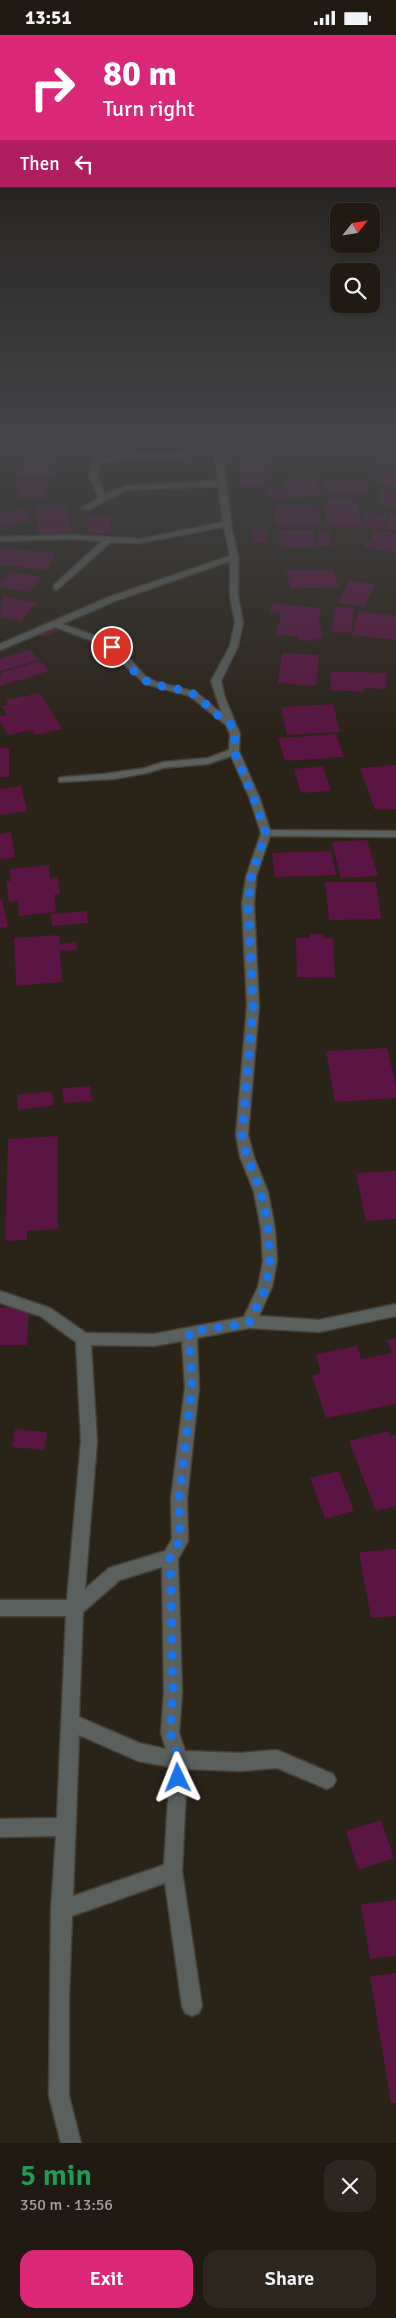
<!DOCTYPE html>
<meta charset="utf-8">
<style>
:root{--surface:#201a12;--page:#2d2720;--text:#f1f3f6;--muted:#a2a19f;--line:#3d3832;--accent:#db2777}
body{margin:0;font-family:Signika,sans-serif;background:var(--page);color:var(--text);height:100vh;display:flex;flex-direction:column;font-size:19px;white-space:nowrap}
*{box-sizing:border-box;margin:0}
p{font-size:16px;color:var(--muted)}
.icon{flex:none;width:28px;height:28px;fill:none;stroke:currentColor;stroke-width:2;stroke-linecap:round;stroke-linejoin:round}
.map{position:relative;height:2108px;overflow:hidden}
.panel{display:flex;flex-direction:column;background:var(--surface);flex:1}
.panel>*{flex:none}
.banner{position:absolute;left:0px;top:0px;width:396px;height:152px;box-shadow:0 1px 4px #0004,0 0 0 1px var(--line);background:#db2777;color:#fff;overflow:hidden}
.needle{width:32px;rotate:60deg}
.tools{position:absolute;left:330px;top:168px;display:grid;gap:10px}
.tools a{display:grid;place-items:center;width:50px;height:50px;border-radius:10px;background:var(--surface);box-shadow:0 1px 4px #0004,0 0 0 1px var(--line);font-size:25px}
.pin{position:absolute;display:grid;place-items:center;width:42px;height:42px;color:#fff;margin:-21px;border:2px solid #fff;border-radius:50%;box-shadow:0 1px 5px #0007}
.me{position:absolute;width:55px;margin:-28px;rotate:358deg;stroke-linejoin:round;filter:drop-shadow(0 0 4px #0008)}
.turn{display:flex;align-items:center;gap:18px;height:105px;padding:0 20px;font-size:22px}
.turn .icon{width:65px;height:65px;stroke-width:2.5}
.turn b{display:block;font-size:35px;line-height:42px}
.then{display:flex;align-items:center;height:48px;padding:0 20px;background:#0003;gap:10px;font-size:19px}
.round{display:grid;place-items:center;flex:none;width:52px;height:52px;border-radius:15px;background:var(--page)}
.headline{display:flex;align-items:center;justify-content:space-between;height:85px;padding:0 20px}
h1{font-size:30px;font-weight:600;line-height:38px;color:#1e9e55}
.action{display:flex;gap:10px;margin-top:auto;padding:10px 20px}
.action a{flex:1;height:58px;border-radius:15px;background:var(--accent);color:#fff;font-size:20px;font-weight:600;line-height:58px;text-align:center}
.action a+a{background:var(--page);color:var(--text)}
.status{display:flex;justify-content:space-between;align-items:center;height:35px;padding:0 25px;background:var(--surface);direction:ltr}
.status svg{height:14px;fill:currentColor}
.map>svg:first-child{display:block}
</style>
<div class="status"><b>13:51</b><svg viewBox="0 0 49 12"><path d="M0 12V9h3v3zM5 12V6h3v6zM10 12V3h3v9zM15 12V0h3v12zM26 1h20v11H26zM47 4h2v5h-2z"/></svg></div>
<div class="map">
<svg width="396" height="2108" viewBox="0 0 396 2108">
<rect width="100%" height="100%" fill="#2a2318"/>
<g fill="#5a1544">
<polygon points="0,407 14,407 15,420 0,421"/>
<polygon points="21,407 90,407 92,413 27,420"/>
<polygon points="230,407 251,407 252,412 231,413"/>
<polygon points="367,409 396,410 396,424 367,423"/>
<polygon points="239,424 266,424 267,450 240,450"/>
<polygon points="51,425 55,440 16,443 14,430"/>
<polygon points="373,434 396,435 396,451 373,449"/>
<polygon points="314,443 322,461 271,464 267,455 286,454 283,445"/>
<polygon points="18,446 46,446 45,463 20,464 20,459 17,459"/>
<polygon points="324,446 366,447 368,459 325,458"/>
<polygon points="382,454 396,455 396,471 378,469"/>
<polygon points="324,465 357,465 362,492 328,492"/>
<polygon points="67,469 72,497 39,499 35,471"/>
<polygon points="274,471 318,471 321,490 275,490"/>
<polygon points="26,474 30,488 0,491 0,476"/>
<polygon points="366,478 386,479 382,494 362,492"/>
<polygon points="390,478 396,479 396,495 384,494"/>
<polygon points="109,481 112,498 89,499 86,482"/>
<polygon points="252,494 267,494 268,508 253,508"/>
<polygon points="280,495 314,495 315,513 281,513"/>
<polygon points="374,495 396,498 396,517 364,513 367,506 370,506"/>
<polygon points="317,496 330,496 331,511 317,511"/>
<polygon points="0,513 56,518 47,535 0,530"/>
<polygon points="333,534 339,552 291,554 286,535"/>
<polygon points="11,537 42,542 29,557 0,552 0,548"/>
<polygon points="349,545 375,550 364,572 338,568"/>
<polygon points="2,561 37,568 21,586 0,582"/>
<polygon points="272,568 321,573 318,591 323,591 321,604 314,603 314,606 298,605 298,601 276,600 281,578 270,577"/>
<polygon points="335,572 354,573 351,598 331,597"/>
<polygon points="359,576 396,581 396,605 352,600"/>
<polygon points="55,593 59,596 42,602 39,600"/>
<polygon points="30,615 39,625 0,636 0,623"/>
<polygon points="282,618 319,620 316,651 278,648"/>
<polygon points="40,626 49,636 0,651 0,642 3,641 0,638"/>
<polygon points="331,636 387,638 386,654 364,653 364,657 330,655"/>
<polygon points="40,658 62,694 35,700 32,695 8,700 0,687 0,681 7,680 2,671 8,670 6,665"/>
<polygon points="333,669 340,697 287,700 281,672"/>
<polygon points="336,699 344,722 285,726 278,703"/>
<rect x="0" y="713" width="9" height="29"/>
<polygon points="396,730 396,774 375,775 360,733"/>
<polygon points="323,731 331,756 301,758 294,734"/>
<polygon points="21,751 27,776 0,780 0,754"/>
<polygon points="11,797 15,823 0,824 0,799"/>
<polygon points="367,805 378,841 341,843 332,807"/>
<polygon points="331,816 336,840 275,842 272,818"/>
<polygon points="49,830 50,843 58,842 60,859 54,860 56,877 19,881 18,866 9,867 6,846 11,846 10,834"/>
<polygon points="325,847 376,847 381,884 329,885"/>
<polygon points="0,865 2,865 8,892 0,893"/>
<polygon points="87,876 88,888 52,891 51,879"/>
<polygon points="310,899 323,899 323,903 333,903 335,943 297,942 296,903 310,903"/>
<polygon points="59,900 60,909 76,907 77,915 60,916 62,947 16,951 14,903"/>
<polygon points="387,1013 396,1051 396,1063 335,1067 326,1016"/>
<polygon points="90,1051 92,1066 64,1068 62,1053"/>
<polygon points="51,1056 54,1070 18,1075 17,1060"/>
<polygon points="58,1101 58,1194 27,1196 27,1205 5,1206 8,1104"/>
<polygon points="396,1136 396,1184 366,1186 356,1138"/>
<polygon points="0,1273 29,1273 27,1310 0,1310"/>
<polygon points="396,1303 396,1369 326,1383 312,1340 321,1338 316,1319 357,1311 361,1324 392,1318 387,1305"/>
<polygon points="15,1394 47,1397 44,1415 12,1412"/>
<polygon points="388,1396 390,1402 396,1400 396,1471 376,1476 349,1406"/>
<polygon points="339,1436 354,1476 325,1484 310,1443"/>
<polygon points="396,1514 396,1581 371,1583 359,1517"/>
<polygon points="381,1785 394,1823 358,1835 346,1796"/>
<polygon points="396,1865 396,1921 370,1924 361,1869"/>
<polygon points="396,1938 396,2068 391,2068 370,1941"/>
</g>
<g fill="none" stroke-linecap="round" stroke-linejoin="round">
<defs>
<path id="minor" d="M213,407h8l1,6 9,76 7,33v39l5,26 -5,24 -17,35 4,17 15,36 -1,17 21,48 10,31 126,1v6l-126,-1 -14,41 -2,27 5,102 -11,129 6,22 14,35 7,37 2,32 -5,26 -13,29 60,4 77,-16v12l-77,16 -70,-4 -52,10 2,49 -12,112 1,42 -10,18 4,133 -3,41 6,18 55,2 37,-3 56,24 3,6 -3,6 -6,3 -50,-21 -37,3 -53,-2 -5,102 20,135 -3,7 -7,3 -7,-3 -3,-7 -17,-123 -93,33 -3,81v99l12,47h-20l-12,-47 2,-186 5,-74 -56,1v-18l57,-1 9,-202h-66v-16h67l14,-159 -5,-99 -36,-26 -40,-13v-12l50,17 36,25 68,1 90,-17 14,-30 5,-26 -2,-32 -7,-37 -14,-35 -4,-22 11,-129 -5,-102 4,-27 15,-44 -11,-34 -19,-43 -23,8 -45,4 -16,5 -33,6 -55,3v-4l4,-1 41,-3 41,-6 18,-6 45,-4 21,-8 1,-16 -4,-9 -36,-29 -45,-12 -42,-39 -48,-18 -55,23v-6l109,-47 121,-41 -6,-29 -84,16 -29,-1 -54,48 -3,-1v-4l48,-44 -33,-2 -69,2v-4l69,-2 71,4 83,-17 -5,-36 -91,4 -39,20 -7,-2 18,-10 -10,-23 5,-16 36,-5 49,-1 35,-6zM214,416l4,30 -93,5 -20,9 -8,-20 3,-12 30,-5 49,-1zM230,526v35l5,26 -5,24 -19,35 11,33 -26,-22 -39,-10 -11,-5 -25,-28 -11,-8 -48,-17 53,-23zM182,1306l3,46 -14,112 1,40 -7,12 -56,17 -24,21 12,-148 -6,-96 63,1zM162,1532l2,125 -3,41 5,16 -27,-6 -60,-26 4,-105 37,-32zM79,1700l59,26 32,6 -6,98 -91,31z"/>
</defs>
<use href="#minor" stroke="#464035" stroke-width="3"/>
<use href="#minor" fill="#59605d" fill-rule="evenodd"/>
</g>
<linearGradient id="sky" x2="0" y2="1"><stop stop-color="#17130d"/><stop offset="0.58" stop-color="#444548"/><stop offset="1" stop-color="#444548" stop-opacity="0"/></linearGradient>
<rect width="396" height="702" fill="url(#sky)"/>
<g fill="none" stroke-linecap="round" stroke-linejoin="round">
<path stroke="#1a73e8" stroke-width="9" stroke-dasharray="0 16.2" d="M112,612c13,12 23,30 39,36 13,5 30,5 42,11 13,8 22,22 37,29l5,11 -1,17 20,48 12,34 -15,44 -3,27 5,102 -11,129 5,22 14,35 7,37 2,32 -4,26 -17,36 -60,9 3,55 -13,112 1,42 -10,16 3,134 -3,42 9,27 -1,18"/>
</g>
</svg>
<div class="tools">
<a><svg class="needle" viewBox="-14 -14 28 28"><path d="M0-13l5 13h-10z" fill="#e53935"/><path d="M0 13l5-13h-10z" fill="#a2a19f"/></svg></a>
<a><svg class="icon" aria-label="search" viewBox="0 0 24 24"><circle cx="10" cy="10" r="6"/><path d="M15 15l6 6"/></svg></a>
</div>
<div class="pin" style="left:112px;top:612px;background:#d93025"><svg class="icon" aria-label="arrive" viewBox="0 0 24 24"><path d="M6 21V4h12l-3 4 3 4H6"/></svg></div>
<svg class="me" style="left:178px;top:1743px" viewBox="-20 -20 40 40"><path d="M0-17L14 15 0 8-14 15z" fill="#1a73e8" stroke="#fff" stroke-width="4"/></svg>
<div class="banner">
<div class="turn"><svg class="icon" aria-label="right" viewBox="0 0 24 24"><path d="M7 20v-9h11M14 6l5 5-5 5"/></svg><div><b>80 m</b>Turn right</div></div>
<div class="then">Then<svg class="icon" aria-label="left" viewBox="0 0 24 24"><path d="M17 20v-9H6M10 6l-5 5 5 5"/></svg></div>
</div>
</div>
<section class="panel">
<div class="headline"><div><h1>5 min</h1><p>350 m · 13:56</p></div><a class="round"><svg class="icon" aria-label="close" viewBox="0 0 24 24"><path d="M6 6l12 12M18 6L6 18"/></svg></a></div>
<div class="action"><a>Exit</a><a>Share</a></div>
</section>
